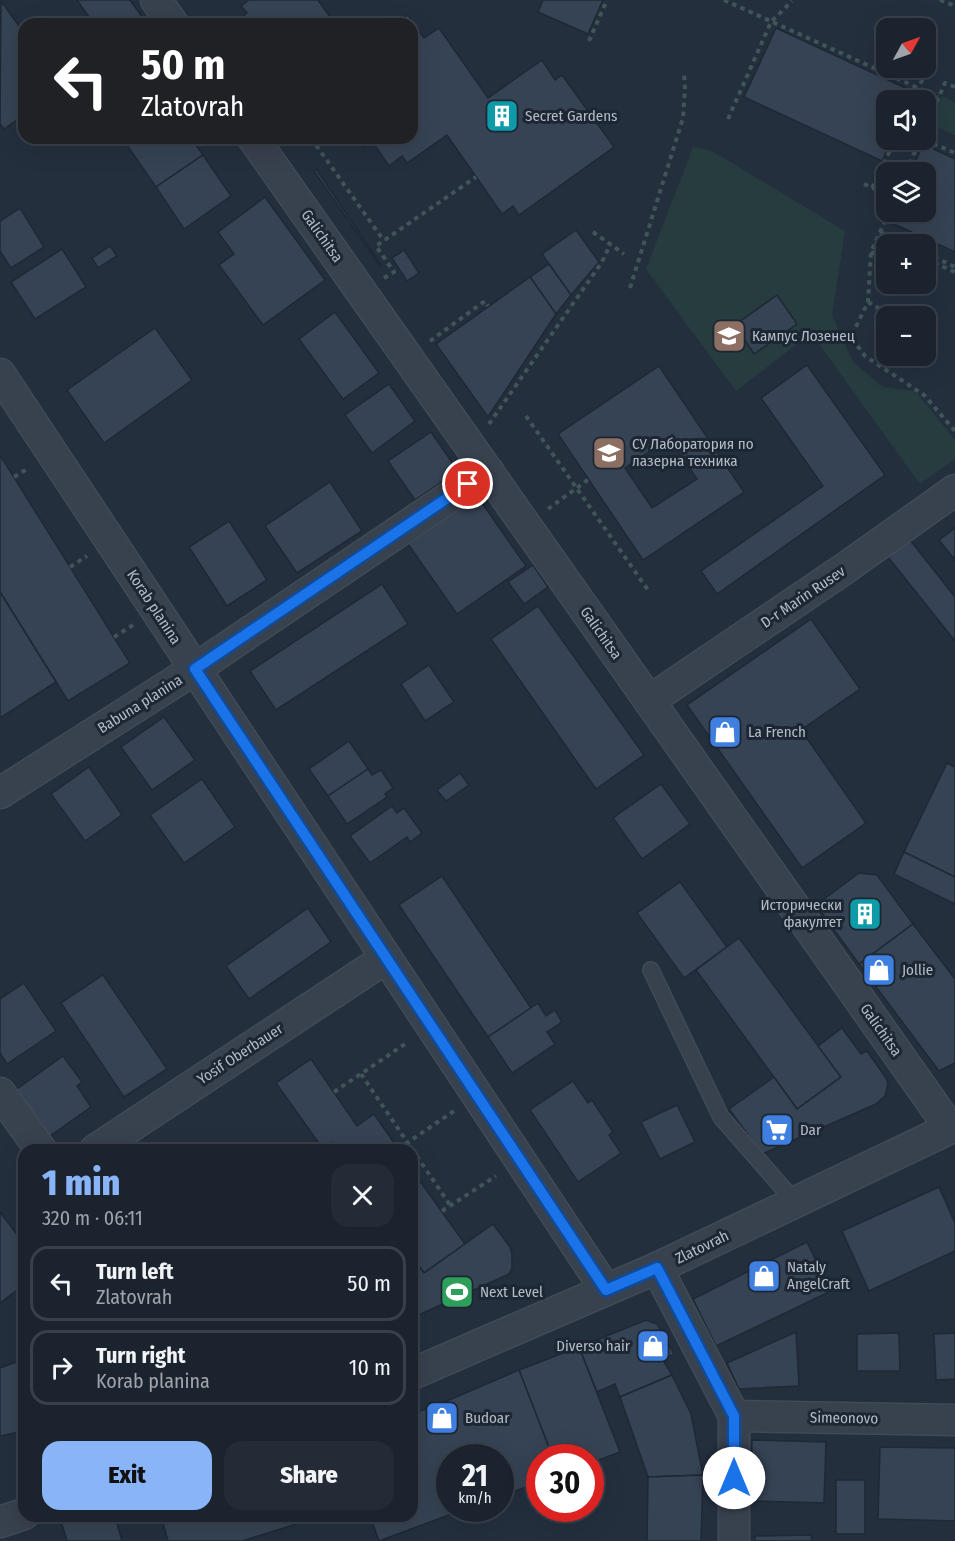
<!DOCTYPE html>
<meta charset="utf-8">
<style>
:root{--surface:#1b232e;--page:#242b36;--text:#f1f3f6;--muted:#a0a4aa;--line:#39404a;--accent:#8ab4f8}
body{margin:0;font-family:"Fira Sans Condensed",sans-serif;background:var(--page);color:var(--text);height:100vh;display:flex;flex-direction:column;font-size:22px;white-space:nowrap}
*{box-sizing:border-box;margin:0}
p{font-size:20px;color:var(--muted)}
.icon{flex:none;width:33px;height:33px;fill:none;stroke:currentColor;stroke-width:2;stroke-linecap:round;stroke-linejoin:round}
.map{position:relative;flex:1;overflow:hidden}
.details{position:absolute;left:18px;top:1144px;width:400px;height:378px;display:flex;flex-direction:column;background:var(--surface);border-radius:18px;box-shadow:0 6px 24px #0002,0 0 0 2px var(--line)}
.details>*{flex:none}
.banner{position:absolute;left:18px;top:18px;width:400px;height:126px;border-radius:18px;box-shadow:0 6px 24px #0002,0 0 0 2px var(--line);background:#202124;color:#fff;overflow:hidden}
.needle{width:39px;rotate:50deg}
.buttons{position:absolute;left:876px;top:18px;display:grid;gap:12px}
.buttons a{display:grid;place-items:center;width:60px;height:60px;border-radius:12px;background:var(--surface);box-shadow:0 6px 24px #0002,0 0 0 2px var(--line);font-size:30px}
.speed{position:absolute;left:436px;top:1444px;display:flex;gap:12px;font-size:30px;font-weight:700;text-align:center}
.speed>*{display:grid;place-content:center;width:78px;height:78px;border-radius:50%;background:var(--surface);box-shadow:0 6px 24px #0002,0 0 0 2px var(--line);line-height:1}
.speed small{font-size:15px;font-weight:400}
.speed .limit{border:9px solid #d22;background:#fff;color:#111}
.pin{position:absolute;display:grid;place-items:center;width:51px;height:51px;color:#fff;margin:-26px;border:3px solid #fff;border-radius:50%;box-shadow:0 2px 6px #0007}
.me{position:absolute;width:66px;margin:-33px;rotate:0deg;stroke-linejoin:round;filter:drop-shadow(0 0 4px #0008)}
.turn{display:flex;align-items:center;gap:21px;height:126px;padding:0 24px;font-size:27px}
.turn .icon{width:78px;height:78px;stroke-width:2.5}
.turn b{display:block;font-size:42px;line-height:51px}
.round{display:grid;place-items:center;flex:none;width:63px;height:63px;border-radius:18px;background:var(--page)}
.headline{display:flex;align-items:center;justify-content:space-between;height:102px;padding:0 24px}
h1{font-size:36px;font-weight:800;line-height:45px;color:var(--accent)}
.cta{display:flex;gap:12px;margin-top:auto;padding:12px 24px}
.cta a{flex:1;height:69px;border-radius:18px;background:var(--accent);color:#111;font-size:24px;font-weight:800;line-height:69px;text-align:center}
.cta a+a{background:var(--page);color:var(--text)}
ul{padding:0;list-style:none}
li{display:flex;align-items:center;gap:18px;height:75px;margin:0 12px 9px;padding:0 12px;border:3px solid var(--line);border-radius:18px}
li div{flex:1}
li b{display:block;font-size:22px}
li em{font-style:normal}
.map>svg:first-child{display:block}
</style>
<div class="map">
<svg width="955" height="1541" viewBox="0 0 955 1541">
<rect width="100%" height="100%" fill="#242f3e"/>
<g fill="#263c3f">
<polygon points="942,96 955,102 955,135 930,124"/>
<polygon points="693,147 712,151 845,231 832,315 853,362 883,387 915,391 955,440 955,459 920,484 811,333 736,391 646,269"/>
</g>
<g fill="#364354" stroke="#1f2835" stroke-width="1.5" fill-rule="evenodd">
<polygon points="77,0 130,0 147,24 94,24"/>
<polygon points="249,0 318,0 335,24 231,24 247,13 241,6"/>
<polygon points="543,0 603,0 588,34 538,12"/>
<polygon points="1,1 24,33 24,115 4,129 0,124"/>
<polygon points="408,15 424,38 439,28 488,98 542,60 555,80 562,75 614,147 519,215 513,206 502,214 447,135 407,163 402,156 389,166 372,141 364,147 358,138 412,138 412,24 395,24"/>
<polygon points="776,28 914,92 910,100 886,100 886,140 892,140 882,161 744,97"/>
<polygon points="122,138 191,138 203,155 156,187"/>
<polygon points="923,144 955,159 955,252 890,222 894,212 926,212 926,172 911,172"/>
<polygon points="203,155 231,196 184,229 156,187"/>
<polygon points="316,169 381,265 380,266 314,171"/>
<polygon points="265,197 325,280 263,325 219,265 234,254 218,232"/>
<polygon points="20,208 44,247 11,268 0,251 0,221"/>
<polygon points="576,230 599,262 571,295 542,254"/>
<polygon points="110,246 117,256 98,268 92,258"/>
<polygon points="62,249 86,287 35,319 11,282"/>
<polygon points="404,250 419,273 407,281 392,258"/>
<polygon points="549,264 571,295 556,314 530,277"/>
<polygon points="530,277 556,314 488,417 436,344"/>
<polygon points="777,295 797,324 754,354 735,325"/>
<polygon points="335,312 379,373 343,399 299,339"/>
<polygon points="155,328 192,380 104,443 67,390"/>
<polygon points="807,365 885,475 717,594 701,571 823,486 761,398"/>
<path d="M659,366l85,126 -101,68 -85,-126zM669,438l28,41 -45,29 -27,-40z"/>
<polygon points="389,384 415,421 372,453 345,415"/>
<polygon points="431,432 458,471 415,500 388,461"/>
<polygon points="0,455 130,663 68,701 0,592"/>
<polygon points="330,482 362,531 297,573 265,526"/>
<polygon points="471,501 482,503 526,566 457,614 408,544"/>
<polygon points="229,521 267,580 227,606 189,547"/>
<polygon points="955,528 955,560 939,540"/>
<polygon points="910,540 955,597 955,641 888,557"/>
<polygon points="533,565 548,587 524,604 508,582"/>
<polygon points="382,584 408,624 276,710 250,671"/>
<polygon points="0,592 56,682 0,718"/>
<polygon points="538,606 644,755 596,789 491,639"/>
<polygon points="811,619 860,689 801,730 866,823 802,868 687,705"/>
<polygon points="429,665 454,702 425,721 401,684"/>
<polygon points="164,717 195,760 152,790 121,747"/>
<polygon points="349,741 368,769 328,796 309,769"/>
<polygon points="947,763 955,767 955,877 904,852"/>
<polygon points="89,767 122,815 85,841 51,794"/>
<polygon points="368,769 372,775 381,770 393,788 385,794 387,797 347,824 328,796"/>
<polygon points="460,773 469,785 446,801 437,790"/>
<polygon points="202,779 235,827 184,863 150,815"/>
<polygon points="661,784 690,824 642,859 613,818"/>
<polygon points="392,806 397,813 404,808 422,833 410,842 407,837 370,863 350,836"/>
<polygon points="904,852 955,877 955,904 894,874"/>
<polygon points="859,873 877,875 913,924 859,964 816,905"/>
<polygon points="442,876 531,1008 488,1037 399,905"/>
<polygon points="680,882 727,947 684,978 637,913"/>
<polygon points="308,908 331,942 249,999 226,966"/>
<polygon points="913,924 955,979 955,1063 939,1071 859,964"/>
<polygon points="739,938 841,1077 797,1109 696,970"/>
<polygon points="103,975 167,1069 124,1097 61,1003"/>
<polygon points="24,983 56,1031 7,1064 0,1053 0,999"/>
<polygon points="538,1003 546,1016 555,1010 562,1022 547,1032 555,1044 512,1073 488,1037"/>
<polygon points="842,1028 861,1054 867,1051 886,1078 888,1084 885,1096 876,1104 762,1154 729,1109 774,1077 797,1109 841,1077 818,1046"/>
<polygon points="63,1056 82,1082 77,1086 91,1107 47,1138 14,1091"/>
<polygon points="311,1059 357,1126 374,1114 399,1150 339,1150 333,1142 323,1149 276,1083"/>
<polygon points="573,1081 588,1103 592,1100 613,1132 609,1135 621,1153 578,1182 530,1110"/>
<polygon points="677,1105 695,1142 660,1159 641,1122"/>
<polygon points="412,1170 465,1244 424,1273 412,1256"/>
<polygon points="939,1187 955,1223 955,1251 869,1291 842,1231"/>
<polygon points="0,1212 24,1244 24,1285 0,1303"/>
<polygon points="493,1224 510,1247 512,1254 512,1268 509,1274 412,1318 412,1256 424,1273"/>
<polygon points="807,1242 831,1291 716,1346 693,1299"/>
<polygon points="646,1320 657,1324 674,1354 663,1360 672,1375 620,1397 615,1384 597,1392 579,1347"/>
<polygon points="796,1332 799,1386 739,1389 727,1363"/>
<polygon points="899,1333 900,1371 857,1371 857,1334"/>
<polygon points="955,1333 955,1379 936,1380 934,1334"/>
<polygon points="579,1347 620,1452 591,1463 591,1458 553,1458 519,1370"/>
<polygon points="24,1359 24,1431 0,1436 0,1368"/>
<polygon points="519,1370 553,1458 540,1458 540,1482 501,1496 501,1458 450,1458 450,1509 465,1509 379,1541 370,1516 412,1516 412,1413 433,1407"/>
<polygon points="672,1375 691,1414 703,1475 648,1477 620,1397"/>
<polygon points="752,1440 826,1442 824,1503 751,1501"/>
<polygon points="880,1447 955,1448 955,1521 878,1519"/>
<polygon points="703,1475 701,1541 647,1541 648,1477"/>
<rect x="836" y="1480" width="29" height="54"/>
<polygon points="77,1516 115,1516 122,1541 67,1541 61,1521"/>
<polygon points="161,1516 322,1516 242,1541 168,1541"/>
<polygon points="811,1535 812,1541 755,1541 755,1536"/>
</g>
<g fill="none" stroke-linecap="round" stroke-linejoin="round">
<defs>
<polyline id="lane" points="651,970 721,1117 795,1202"/>
<g id="street">
<polyline points="156,0 173,24"/>
<polyline points="253,138 950,1128"/>
<polyline points="0,374 606,1290"/>
<polyline points="649,701 844,569 955,490"/>
<polyline points="0,793 195,669 488,471"/>
<polyline points="0,1093 41,1150"/>
<polyline points="95,1150 386,958"/>
<polyline points="657,1268 734,1416 734,1541"/>
<polyline points="412,1374 657,1268 955,1126"/>
<polyline points="734,1416 955,1420"/>
<polyline points="0,1522 24,1514"/>
</g>
</defs>
<use href="#lane" stroke="#414a57" stroke-width="18"/>
<use href="#street" stroke="#414a57" stroke-width="33"/>
<g stroke="#3f5557" stroke-width="4" stroke-dasharray="4.5 4.5" stroke-linecap="butt">
<polyline points="724,0 938,97"/>
<polyline points="940,0 955,6"/>
<polyline points="589,41 607,0"/>
<polyline points="913,100 933,56"/>
<polyline points="728,119 771,22 792,1"/>
<polyline points="926,127 945,83 955,87"/>
<polyline points="311,138 384,241"/>
<polyline points="925,140 955,153"/>
<polyline points="906,172 920,140"/>
<polyline points="864,184 886,194"/>
<polyline points="872,188 895,140"/>
<polyline points="889,212 871,252 868,302 851,337 865,356 924,395 955,431"/>
<polyline points="593,232 624,254"/>
<polyline points="880,232 906,244"/>
<polyline points="871,252 886,259"/>
<polyline points="926,253 955,267"/>
<polyline points="926,277 930,279 937,264 955,272"/>
<polyline points="384,278 394,272 376,246 476,177"/>
<polyline points="630,288 683,118 685,89 684,73"/>
<polyline points="868,302 892,316"/>
<polyline points="430,341 485,301 488,306"/>
<polyline points="526,416 648,590"/>
<polyline points="489,424 602,262 610,245"/>
<polyline points="14,477 29,468"/>
<polyline points="548,509 589,479"/>
<polyline points="70,567 87,556"/>
<polyline points="114,637 133,625"/>
<polyline points="361,1074 450,1205"/>
<polyline points="334,1092 408,1042"/>
<polyline points="398,1149 454,1111"/>
<polyline points="442,1211 496,1176"/>
</g>
<use href="#lane" stroke="#38414e" stroke-width="15"/>
<use href="#street" stroke="#38414e" stroke-width="30"/>
</g>
<g fill="none" stroke-linecap="round" stroke-linejoin="round">
<defs>
<polyline id="route" points="468,484 195,669 606,1290 657,1268 734,1416 734,1478"/>
</defs>
<use href="#route" stroke="#114b97" stroke-width="15"/>
<use href="#route" stroke="#1a73e8" stroke-width="10"/>
</g>
<defs>
<symbol id="building-square" viewBox="-11 -11 22 22"><rect x="-9" y="-9" width="18" height="18" rx="4" fill="#0f9aa8" stroke="#1d2633"/><path d="M-4-6H4V6H1V3H-1V6H-4ZM-2.5-4.3h1.7v1.8h-1.7ZM.8-4.3h1.7v1.8H.8ZM-2.5-1h1.7V.8h-1.7ZM.8-1h1.7V.8H.8Z" fill="#fff"/></symbol>
<symbol id="university-square" viewBox="-11 -11 22 22"><rect x="-9" y="-9" width="18" height="18" rx="4" fill="#8d6e63" stroke="#1d2633"/><path d="M0-5L7-2L0 1L-7-2ZM-4 1L0 2.5L4 1V4Q0 6-4 4Z" fill="#fff"/></symbol>
<symbol id="shop-square" viewBox="-11 -11 22 22"><rect x="-9" y="-9" width="18" height="18" rx="4" fill="#3f7fe0" stroke="#1d2633"/><path d="M-5-2.5h2.3a2.7 3.5 0 0 1 5.4 0H5L5.5 6h-11ZM-1.5-2.5h3a1.5 2.3 0 0 0-3 0Z" fill="#fff"/></symbol>
<symbol id="supermarket-square" viewBox="-11 -11 22 22"><rect x="-9" y="-9" width="18" height="18" rx="4" fill="#3f7fe0" stroke="#1d2633"/><path d="M-6-5.5h2.5l.6 2H6L4.5 2H-2.5L-4.4-4H-6ZM-1.5 3.2a1.3 1.3 0 1 0 .1 0ZM3 3.2a1.3 1.3 0 1 0 .1 0Z" fill="#fff"/></symbol>
<symbol id="stadium-square" viewBox="-11 -11 22 22"><rect x="-9" y="-9" width="18" height="18" rx="4" fill="#2e9e5b" stroke="#1d2633"/><path d="M0-5a6.5 5 0 1 0 0 10a6.5 5 0 1 0 0-10ZM-3.5-1.8h7v3.6h-7Z" fill="#fff"/></symbol>
</defs>
<g fill-rule="evenodd">
<use href="#building-square" x="483" y="97" width="38" height="38"/>
<use href="#university-square" x="710" y="317" width="38" height="38"/>
<use href="#university-square" x="590" y="434" width="38" height="38"/>
<use href="#shop-square" x="706" y="713" width="38" height="38"/>
<use href="#building-square" x="846" y="895" width="38" height="38"/>
<use href="#shop-square" x="860" y="951" width="38" height="38"/>
<use href="#supermarket-square" x="758" y="1111" width="38" height="38"/>
<use href="#shop-square" x="745" y="1257" width="38" height="38"/>
<use href="#stadium-square" x="438" y="1273" width="38" height="38"/>
<use href="#shop-square" x="634" y="1327" width="38" height="38"/>
<use href="#shop-square" x="423" y="1399" width="38" height="38"/>
</g>
<g text-anchor="middle" dominant-baseline="central" stroke-width="6" stroke-linejoin="round" paint-order="stroke">
<g font-size="15" fill="#b4bcc9" stroke="#1d2633" text-anchor="start">
<text x="525" y="116">Secret Gardens</text>
<text x="752" y="336">Кампус Лозенец</text>
<text x="632" y="444">СУ Лаборатория по<tspan x="632" dy="17">лазерна техника</tspan></text>
<text x="748" y="732">La French</text>
<text x="842" y="905" text-anchor="end">Исторически<tspan x="842" dy="17">факултет</tspan></text>
<text x="902" y="970">Jollie</text>
<text x="800" y="1130">Dar</text>
<text x="787" y="1267">Nataly<tspan x="787" dy="17">AngelCraft</tspan></text>
<text x="480" y="1292">Next Level</text>
<text x="630" y="1346" text-anchor="end">Diverso hair</text>
<text x="465" y="1418">Budoar</text>
</g>
<g font-size="15" fill="#b4bcc9" stroke="#1d2633">
<text transform="translate(322 236) rotate(55)">Galichitsa</text>
<text transform="translate(803 597) rotate(-34)">D-r Marin Rusev</text>
<text transform="translate(154 607) rotate(57)">Korab planina</text>
<text transform="translate(601 633) rotate(55)">Galichitsa</text>
<text transform="translate(140 704) rotate(-32)">Babuna planina</text>
<text transform="translate(881 1030) rotate(55)">Galichitsa</text>
<text transform="translate(240 1054) rotate(-33)">Yosif Oberbauer</text>
<text transform="translate(702 1247) rotate(-26)">Zlatovrah</text>
<text transform="translate(844 1418) rotate(1)">Simeonovo</text>
</g>
</g>
</svg>
<div class="buttons">
<a><svg class="needle" viewBox="-14 -14 28 28"><path d="M0-13l5 13h-10z" fill="#e53935"/><path d="M0 13l5-13h-10z" fill="#a0a4aa"/></svg></a>
<a><svg class="icon" aria-label="sound" viewBox="0 0 24 24"><path d="M4 9h4l5-4v14l-5-4H4zM17 9q2 3 0 6"/></svg></a>
<a><svg class="icon" aria-label="layers" viewBox="0 0 24 24"><path d="M12 4l9 5-9 5-9-5zM3 14l9 5 9-5"/></svg></a>
<a>+</a>
<a>−</a>
</div>
<div class="speed"><div>21<small>km/h</small></div><div class="limit">30</div></div>
<div class="pin" style="left:468px;top:484px;background:#d93025"><svg class="icon" aria-label="arrive" viewBox="0 0 24 24"><path d="M6 21V4h12l-3 4 3 4H6"/></svg></div>
<svg class="me" style="left:734px;top:1478px" viewBox="-20 -20 40 40"><circle r="19" fill="#fff"/><path d="M0-13L10 11 0 6-10 11z" fill="#1a73e8"/></svg>
<div class="banner">
<div class="turn"><svg class="icon" aria-label="left" viewBox="0 0 24 24"><path d="M17 20v-9H6M10 6l-5 5 5 5"/></svg><div><b>50 m</b>Zlatovrah</div></div>
</div>
<section class="details">
<div class="headline"><div><h1>1 min</h1><p>320 m · 06:11</p></div><a class="round"><svg class="icon" aria-label="close" viewBox="0 0 24 24"><path d="M6 6l12 12M18 6L6 18"/></svg></a></div>
<ul>
<li><svg class="icon" aria-label="left" viewBox="0 0 24 24"><path d="M17 20v-9H6M10 6l-5 5 5 5"/></svg><div><b>Turn left</b><p>Zlatovrah</p></div><em>50 m</em></li>
<li><svg class="icon" aria-label="right" viewBox="0 0 24 24"><path d="M7 20v-9h11M14 6l5 5-5 5"/></svg><div><b>Turn right</b><p>Korab planina</p></div><em>10 m</em></li>
</ul>
<div class="cta"><a>Exit</a><a>Share</a></div>
</section>
</div>
